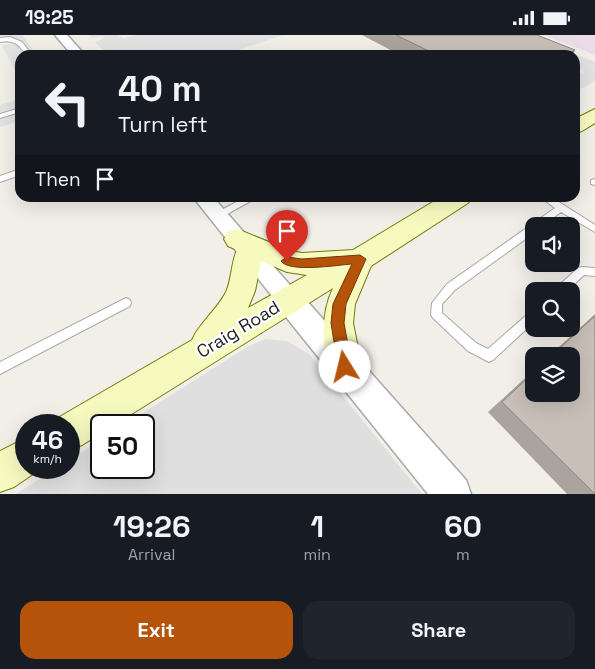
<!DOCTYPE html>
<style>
:root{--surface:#171b24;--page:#20242c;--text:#f1f3f6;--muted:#9ea1a6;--accent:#b45309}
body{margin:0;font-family:"Space Grotesk",sans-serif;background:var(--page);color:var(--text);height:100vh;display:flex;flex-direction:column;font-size:19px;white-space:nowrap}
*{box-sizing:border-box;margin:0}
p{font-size:16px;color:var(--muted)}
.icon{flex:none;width:28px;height:28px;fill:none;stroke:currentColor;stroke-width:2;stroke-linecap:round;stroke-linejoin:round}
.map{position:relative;height:459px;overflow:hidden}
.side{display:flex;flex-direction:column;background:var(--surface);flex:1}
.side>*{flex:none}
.guide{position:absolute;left:15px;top:15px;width:565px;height:152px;border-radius:15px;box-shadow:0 5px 20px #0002;background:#171b24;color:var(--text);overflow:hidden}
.tools{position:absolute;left:525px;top:182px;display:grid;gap:10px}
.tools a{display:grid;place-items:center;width:55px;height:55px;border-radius:10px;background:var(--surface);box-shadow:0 5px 20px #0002;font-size:25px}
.speed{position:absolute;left:15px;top:379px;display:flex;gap:10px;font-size:25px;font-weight:700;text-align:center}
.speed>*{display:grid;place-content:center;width:65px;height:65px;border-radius:50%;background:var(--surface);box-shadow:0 5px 20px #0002;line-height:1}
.speed small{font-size:12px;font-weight:400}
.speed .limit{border:2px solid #111;border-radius:8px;background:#fff;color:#111}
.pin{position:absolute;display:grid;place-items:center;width:42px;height:42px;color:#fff;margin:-51px -21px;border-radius:50% 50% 50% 0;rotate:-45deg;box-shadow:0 0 5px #0007}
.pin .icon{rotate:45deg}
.me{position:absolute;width:55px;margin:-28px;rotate:351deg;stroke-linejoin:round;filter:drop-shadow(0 0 4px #0008)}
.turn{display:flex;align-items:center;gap:18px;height:105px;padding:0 20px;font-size:22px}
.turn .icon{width:65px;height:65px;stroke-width:2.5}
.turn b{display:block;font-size:35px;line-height:42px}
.then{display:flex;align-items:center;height:48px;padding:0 20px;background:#0003;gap:10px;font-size:19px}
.eta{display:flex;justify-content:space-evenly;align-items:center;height:85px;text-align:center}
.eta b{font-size:30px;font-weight:800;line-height:35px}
.action{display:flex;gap:10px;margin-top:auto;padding:10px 20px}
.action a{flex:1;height:58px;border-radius:15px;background:var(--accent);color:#fff;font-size:20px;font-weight:800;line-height:58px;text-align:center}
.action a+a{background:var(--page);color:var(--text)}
.status{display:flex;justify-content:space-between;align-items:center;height:35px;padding:0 25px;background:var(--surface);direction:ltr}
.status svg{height:14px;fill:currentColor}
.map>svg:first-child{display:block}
</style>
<div class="status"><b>19:25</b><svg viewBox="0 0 49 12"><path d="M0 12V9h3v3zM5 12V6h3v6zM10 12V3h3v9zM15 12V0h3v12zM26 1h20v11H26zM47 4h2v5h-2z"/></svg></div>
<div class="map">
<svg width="595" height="459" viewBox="0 0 595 459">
<rect width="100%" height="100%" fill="#f2efe9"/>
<polygon fill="#e0dfdf" points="265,304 287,306 309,319 422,459 16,459 57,433 69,432 69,425 101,405 101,432 144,432 144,390 124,390 247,312"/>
<polygon fill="#ebdbe8" points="544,0 595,0 595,20"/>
<g fill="#e2e2e2">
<polygon points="0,0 22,0 37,20 20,20 20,38 17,39 2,11 12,8 0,7"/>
<polygon points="89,0 117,0 124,3 137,0 284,0 228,18 223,15 219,16 222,20 108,20 95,7 105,3 102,1 92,3"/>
<polygon points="527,0 595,27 595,46 575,57 575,36 581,38 584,37 575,32 575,20 546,20"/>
<polygon points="20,64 20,86 0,92 0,70"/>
</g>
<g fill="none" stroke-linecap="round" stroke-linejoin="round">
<defs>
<g id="service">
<path d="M10,2l12,5 10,13h-6c-7,-11 -13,-16 -26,-13v-4z"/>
<polygon points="20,73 20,77 0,83 0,79"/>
<polygon points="20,134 20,140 0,147 0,141"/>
<polygon points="595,144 595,150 591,149 591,145"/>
<polygon points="246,162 258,162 220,183 214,183 212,181 214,179"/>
<polygon points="540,162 551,162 595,190 595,197 561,177 542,191 534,191 534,198 455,255 442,269 442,278 476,308 488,314 530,277 534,275 534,287 493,325 489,327 468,316 433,283 431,280 432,268 447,249 555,173"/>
<polygon points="582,232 595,233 595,241 584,240 567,256 555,256 556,253 578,233"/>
<polygon points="126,263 130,265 131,268 130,271 0,339 0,327"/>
</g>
<g id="minor">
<polygon points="55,0 67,0 85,20 72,20"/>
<polygon points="193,162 213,162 296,257 299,264 296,271 288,274 280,271"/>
</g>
<polygon id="tertiary" points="288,252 298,256 466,445 471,459 428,459 278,272 274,264 278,256"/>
<g id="secondary">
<polygon points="595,74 595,88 582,96 575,98 575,84"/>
<path d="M441,162h31l-4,6 -97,63 -16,38 -2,19 9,45 -5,11 -12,5 -12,-5c-12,-28 -13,-63 0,-91l-219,137h-13v8l-19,12 -13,5v-25h-15l2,-6 136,-79c8,-18 25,-30 34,-48 6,-13 5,-29 11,-42l-9,-4 -4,-7 4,-7 9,-3 54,22 11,2 51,-3zM261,226l26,11 20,3 -59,33 7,-17z"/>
<polygon points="26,403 26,432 41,432 39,435 14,452 0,457 0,416"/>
</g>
</defs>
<use href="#service" stroke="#a9a9a9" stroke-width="2"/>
<use href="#minor" stroke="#a9a9a9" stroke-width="3"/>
<use href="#tertiary" stroke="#a9a9a9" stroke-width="3"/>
<use href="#secondary" stroke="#707d05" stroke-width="2"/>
<use href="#service" fill="#fff" fill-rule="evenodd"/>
<use href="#minor" fill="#fff" fill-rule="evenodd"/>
<use href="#tertiary" fill="#fff" fill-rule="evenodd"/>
<use href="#secondary" fill="#f7fabf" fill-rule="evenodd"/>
</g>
<g fill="#aba49e">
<polygon points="362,0 537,0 572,20 400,20"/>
<polygon points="595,279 595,459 567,459 488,377 534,335 534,359 571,321 549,321"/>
</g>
<polygon fill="#8b8681" points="575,15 572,20 564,20"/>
<g fill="#c7bfb8" stroke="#8b8681">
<polygon points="396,0 537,0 575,15 564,20 437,20"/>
<polygon points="595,281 595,459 502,367 534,337 534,359 571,359 571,321 551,321"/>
</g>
<path fill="#b45309" stroke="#753606" d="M360,220l6,4 -20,45 -2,19 8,44 -2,5 -5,2 -5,-2 -2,-5 -7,-44 2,-19 19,-40c-14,1 -63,9 -71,-3l6,-4 15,2z"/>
<g text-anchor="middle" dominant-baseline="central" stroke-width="4.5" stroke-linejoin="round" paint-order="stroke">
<g font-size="18" fill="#222" stroke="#fff">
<text transform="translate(238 294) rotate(-31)">Craig Road</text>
</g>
</g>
</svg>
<div class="tools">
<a><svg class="icon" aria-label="sound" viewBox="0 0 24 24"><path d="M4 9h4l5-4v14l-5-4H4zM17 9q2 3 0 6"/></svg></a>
<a><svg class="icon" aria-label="search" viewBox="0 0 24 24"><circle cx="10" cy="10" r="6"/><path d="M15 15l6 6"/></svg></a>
<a><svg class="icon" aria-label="layers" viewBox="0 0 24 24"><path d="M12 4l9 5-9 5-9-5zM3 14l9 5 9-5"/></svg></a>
</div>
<div class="speed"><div>46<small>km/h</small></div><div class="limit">50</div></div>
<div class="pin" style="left:287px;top:226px;background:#d93025"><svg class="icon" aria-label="arrive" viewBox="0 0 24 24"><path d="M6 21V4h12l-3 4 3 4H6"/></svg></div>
<svg class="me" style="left:345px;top:332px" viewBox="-20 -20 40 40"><circle r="19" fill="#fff"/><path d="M0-13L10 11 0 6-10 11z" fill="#b45309"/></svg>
<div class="guide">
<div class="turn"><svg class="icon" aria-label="left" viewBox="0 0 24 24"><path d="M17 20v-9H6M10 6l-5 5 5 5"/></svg><div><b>40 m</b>Turn left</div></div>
<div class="then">Then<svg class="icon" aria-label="arrive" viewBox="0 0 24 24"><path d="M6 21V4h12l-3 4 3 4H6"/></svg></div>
</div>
</div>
<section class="side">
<div class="eta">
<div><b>19:26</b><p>Arrival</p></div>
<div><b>1</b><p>min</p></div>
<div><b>60</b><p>m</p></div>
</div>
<div class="action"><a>Exit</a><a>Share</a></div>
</section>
